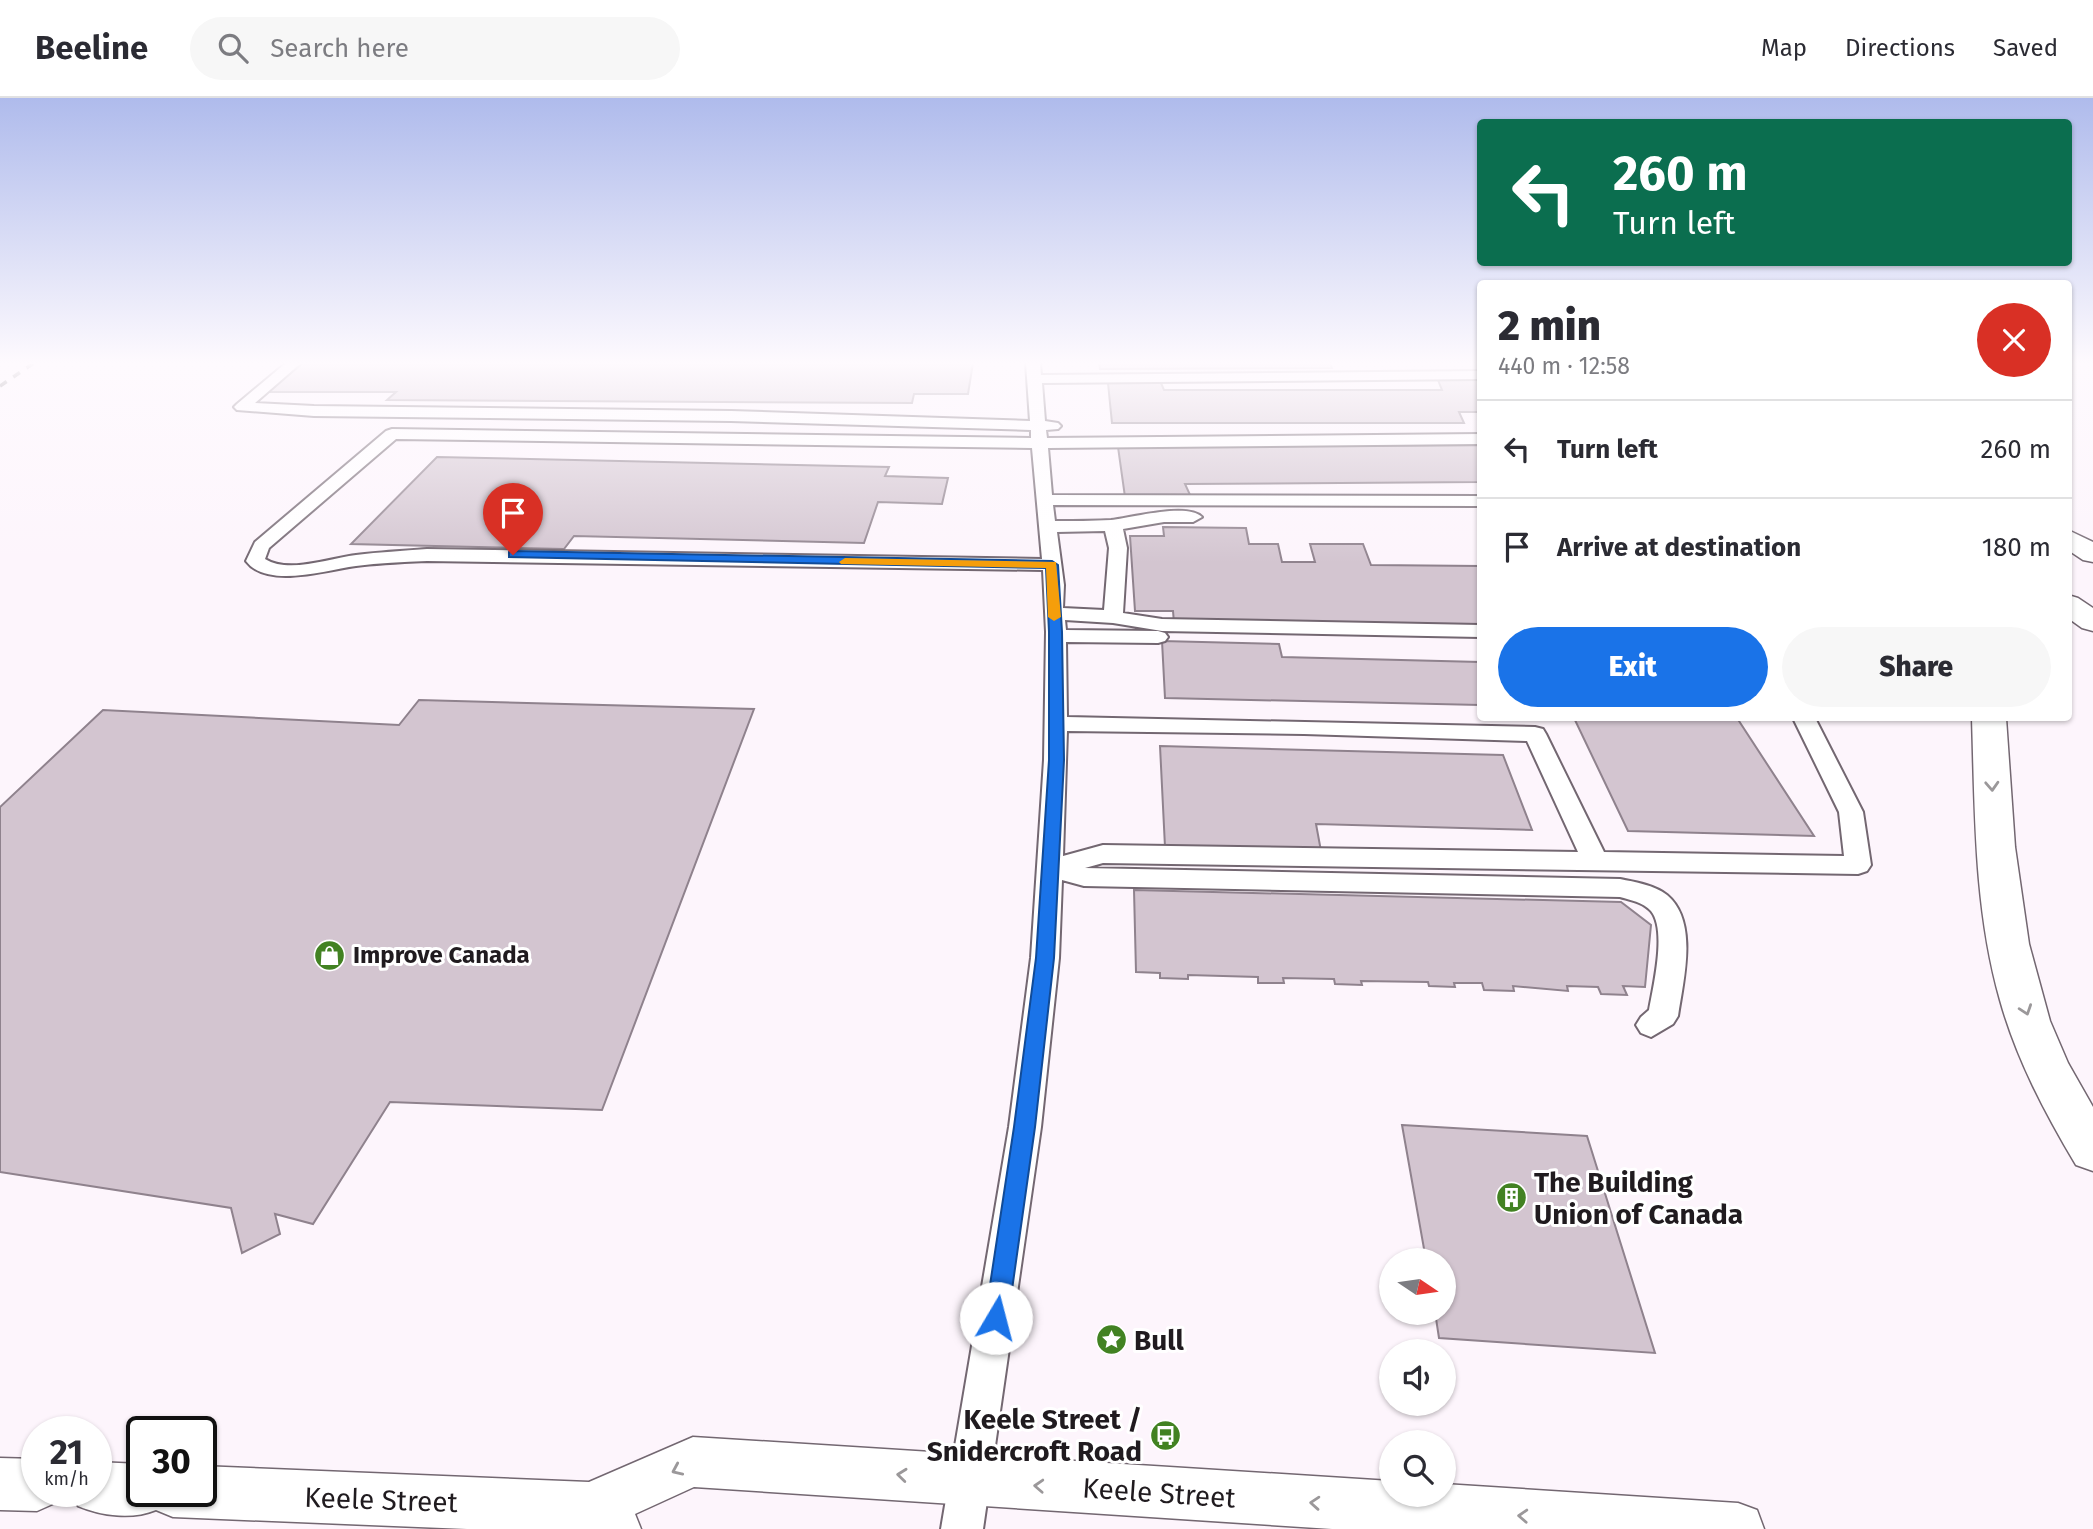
<!DOCTYPE html>
<meta charset="utf-8">
<style>
:root{--surface:#fff;--page:#f7f7f7;--text:#2b2b33;--muted:#7c7c81;--line:#e1e1e2;--accent:#1a73e8}
body{margin:0;font-family:"Fira Sans",sans-serif;background:var(--page);color:var(--text);height:100vh;display:flex;flex-direction:column;font-size:26px;white-space:nowrap}
*{box-sizing:border-box;margin:0}
p{font-size:23px;color:var(--muted)}
.icon{flex:none;width:38px;height:38px;fill:none;stroke:currentColor;stroke-width:2;stroke-linecap:round;stroke-linejoin:round}
.map{position:relative;flex:1;overflow:hidden}
.details{position:absolute;left:1477px;top:182px;width:595px;height:441px;display:flex;flex-direction:column;background:var(--surface);border-radius:7px;box-shadow:0 2px 5px #0004}
.details>*{flex:none}
.hud{position:absolute;left:1477px;top:21px;width:595px;height:147px;border-radius:7px;box-shadow:0 2px 5px #0004;background:#0b6e4f;color:#fff;overflow:hidden}
.needle{width:46px;rotate:103deg}
.buttons{position:absolute;left:1379px;top:1150px;display:grid;gap:14px}
.buttons a{display:grid;place-items:center;width:77px;height:77px;border-radius:50%;background:var(--surface);box-shadow:0 2px 5px #0004;font-size:35px}
.speed{position:absolute;left:21px;top:1318px;display:flex;gap:14px;font-size:35px;font-weight:700;text-align:center}
.speed>*{display:grid;place-content:center;width:91px;height:91px;border-radius:50%;background:var(--surface);box-shadow:0 2px 5px #0004;line-height:1}
.speed small{font-size:18px;font-weight:400}
.speed .limit{border:4px solid #111;border-radius:10px;background:#fff;color:#111}
.pin{position:absolute;display:grid;place-items:center;width:60px;height:60px;color:#fff;margin:-72px -30px;border-radius:50% 50% 50% 0;rotate:-45deg;box-shadow:0 0 7px #0007}
.pin .icon{rotate:45deg}
.me{position:absolute;width:77px;margin:-38px;rotate:8deg;stroke-linejoin:round;filter:drop-shadow(0 0 5px #0008)}
.turn{display:flex;align-items:center;gap:24px;height:147px;padding:0 21px;font-size:32px}
.turn .icon{width:91px;height:91px;stroke-width:2.5}
.turn b{display:block;font-size:49px;line-height:60px}
.round{display:grid;place-items:center;flex:none;width:74px;height:74px;border-radius:37px;background:var(--page)}
.headline{display:flex;align-items:center;justify-content:space-between;height:119px;padding:0 21px}
h1{font-size:42px;font-weight:800;line-height:52px}
.primary-button{display:flex;gap:14px;margin-top:auto;padding:14px 21px}
.primary-button a{flex:1;height:80px;border-radius:42px;background:var(--accent);color:#fff;font-size:28px;font-weight:800;line-height:80px;text-align:center}
.primary-button a+a{background:var(--page);color:var(--text)}
ul{padding:0;list-style:none}
li{display:flex;align-items:center;gap:21px;height:98px;padding:0 21px;border-top:2px solid var(--line)}
li div{flex:1}
li b{display:block;font-size:26px}
li em{font-style:normal}
header{display:flex;align-items:center;gap:42px;box-sizing:border-box;height:98px;padding:0 35px;background:var(--surface);border-bottom:2px solid var(--line)}
header strong{font-size:33px}
nav{display:flex;gap:38px;margin-inline-start:auto;font-size:24px}
.search{width:490px;height:63px;background:var(--page);display:flex;align-items:center;gap:18px;box-sizing:border-box;padding:0 24px;border-radius:38px;color:var(--muted);font-size:26px}
.map>svg:first-child{display:block}
</style>
<header>
<strong>Beeline</strong>
<div class="search"><svg class="icon" aria-label="search" viewBox="0 0 24 24"><circle cx="10" cy="10" r="6"/><path d="M15 15l6 6"/></svg>Search here</div>
<nav><a>Map</a><a>Directions</a><a>Saved</a></nav>
</header>
<div class="map">
<svg width="2093" height="1431" viewBox="0 0 2093 1431">
<rect width="100%" height="100%" fill="#fdf5fc"/>
<g fill="#d3c5d0" stroke="#8f828d" stroke-width="2">
<polygon points="303,265 973,265 968,296 914,296 912,305 387,302 396,294 267,294"/>
<polygon points="1099,265 1330,265 1332,270 1100,271"/>
<polygon points="1438,282 1480,282 1480,314 1459,314 1464,325 1112,325 1108,285 1161,285 1164,292 1442,292"/>
<polygon points="1480,347 1480,384 1185,386 1191,399 1125,399 1118,349"/>
<polygon points="437,359 889,369 885,378 948,380 942,406 878,404 864,445 574,438 564,451 351,446"/>
<polygon points="1163,429 1246,430 1249,446 1278,446 1282,464 1315,464 1310,446 1363,446 1371,467 1480,468 1480,528 1174,525 1173,513 1135,513 1130,438 1164,438"/>
<polygon points="1162,543 1279,546 1282,559 1480,564 1480,607 1165,600"/>
<polygon points="419,602 754,611 602,1012 390,1004 313,1126 275,1116 280,1136 242,1155 231,1110 0,1074 0,709 103,612 399,627"/>
<polygon points="1574,620 1737,620 1814,738 1628,733"/>
<polygon points="1160,648 1503,657 1532,732 1316,726 1321,753 1165,749"/>
<polygon points="1134,792 1621,804 1651,827 1645,889 1623,888 1627,897 1601,896 1598,889 1567,888 1568,893 1513,888 1514,893 1484,892 1482,885 1454,885 1455,889 1429,888 1428,884 1361,883 1362,887 1335,886 1334,881 1283,880 1284,885 1258,885 1258,879 1188,877 1188,881 1160,880 1160,875 1136,874"/>
<polygon points="1402,1027 1587,1038 1655,1255 1439,1240 1435,1214 1444,1214 1444,1162 1426,1162"/>
</g>
<g fill="none" stroke-linecap="round" stroke-linejoin="round">
<defs>
<path id="minor" d="M286,265h15l-46,40 59,3 417,5 299,10 -4,-58h14l1,12 439,-4v8l-438,4 3,38 13,2 3,3 -3,3 -12,1 1,8 433,-4v10l-432,4 4,47 428,1v10l-427,-1 2,16c19,0 37,0 56,-1 19,-2 77,-18 91,-3l-9,5h-29l-41,7 4,19 -4,65 39,6 318,6v12l-318,-6 -49,-8 -48,-3 1,10 92,1 7,2 3,4 -3,4 -7,2 -92,-1 1,75 468,10 8,2 3,5 58,118 240,4 -5,-44 -46,-94h22l48,94 8,53 -4,6 -9,3 -755,-11 -18,5 535,11c15,3 34,6 47,16 32,27 16,86 11,121l-5,8 -22,13 -10,-4 -5,-8 5,-8 8,-7c4,-23 18,-80 2,-99 -8,-9 -21,-11 -31,-14l-536,-11 -22,-6 -3,78 -18,169 -58,402h-42l68,-402 22,-169 13,-198 2,-128 -3,-62 -616,-9c-24,1 -48,2 -71,5 -30,4 -89,23 -110,-5l9,-19 131,-111 6,-2 639,9v-8l-300,-9 -417,-5 -77,-6 -3,-3 3,-3zM396,341l636,9 10,111 -615,-10c-24,2 -48,3 -71,6 -26,3 -67,19 -91,4l4,-11zM1105,433l4,17 -5,62 -41,-2 1,-23 -7,-53zM1067,633l237,3 223,7 51,111 -475,-7 -40,11z"/>
<g id="major">
<path d="M693,1339l698,44v13h53v-10l294,19 19,7 7,19h-432l-638,-42 -59,27 6,15h-174l-294,-12 -17,-7c-24,10 -54,6 -78,-4l-7,-15h25v-29l46,2v27h59v-25l388,16z"/>
<polygon points="0,1360 37,1361 37,1393 60,1393 55,1405 37,1413 0,1412"/>
</g>
<g id="highway">
<polygon points="2068,432 2093,444 2093,464 2083,462 2068,452"/>
<polygon points="2068,497 2078,500 2093,510 2093,533 2082,530 2068,520"/>
<path d="M1972,620h34l9,129 14,97 21,77 18,42 25,44v64l-17,-6c-31,-52 -60,-107 -76,-165 -26,-91 -25,-188 -28,-282z"/>
</g>
</defs>
<use href="#minor" stroke="#736771" stroke-width="4"/>
<use href="#major" stroke="#736771" stroke-width="3"/>
<use href="#highway" stroke="#736771" stroke-width="3"/>
<use href="#minor" fill="#fff" fill-rule="evenodd"/>
<use href="#major" fill="#fff" fill-rule="evenodd"/>
<use href="#highway" fill="#fff" fill-rule="evenodd"/>
<polyline stroke="#443f43" stroke-width="3.5" stroke-dasharray="8 8" stroke-linecap="butt" points="0,288 34,265"/>
</g>
<defs><path id="oneway-chevron" d="M-2-3.5L2.5 0L-2 3.5" fill="none" stroke-width="1.6" stroke-linecap="round" stroke-linejoin="round" transform="scale(1.75)"/></defs>
<g stroke="#9b989a">
<use href="#oneway-chevron" transform="translate(1992 688) rotate(87)"/>
<use href="#oneway-chevron" transform="translate(2026 912) rotate(71)"/>
<use href="#oneway-chevron" transform="translate(677 1372) rotate(156)"/>
<use href="#oneway-chevron" transform="translate(902 1377) rotate(-174)"/>
<use href="#oneway-chevron" transform="translate(1039 1388) rotate(-177)"/>
<use href="#oneway-chevron" transform="translate(1315 1405) rotate(-176)"/>
<use href="#oneway-chevron" transform="translate(1523 1418) rotate(-177)"/>
</g>
<linearGradient id="sky" x2="0" y2="1"><stop stop-color="#afbbec"/><stop offset="0.57" stop-color="#fefafe"/><stop offset="1" stop-color="#fefafe" stop-opacity="0"/></linearGradient>
<rect width="2093" height="465" fill="url(#sky)"/>
<polygon fill="#1a73e8" stroke="#114b97" stroke-width="2" points="513,453 1052,463 1058,467 1062,534 1064,662 1054,860 1035,1029 1008,1220 1005,1228 996,1232 988,1228 985,1220 1014,1029 1036,860 1049,662 1049,534 1046,470 509,459 509,454"/>
<polygon fill="#f59e0b" points="845,460 1056,464 1061,519 1054,523 1048,519 1046,470 841,466 839,464"/>
<defs>
<symbol id="shop-disc" viewBox="-11 -11 22 22"><circle r="9.5" fill="#428222" stroke="#fff"/><path d="M-5-2.5h2.3a2.7 3.5 0 0 1 5.4 0H5L5.5 6h-11ZM-1.5-2.5h3a1.5 2.3 0 0 0-3 0Z" fill="#fff"/></symbol>
<symbol id="building-disc" viewBox="-11 -11 22 22"><circle r="9.5" fill="#428222" stroke="#fff"/><path d="M-4-6H4V6H1V3H-1V6H-4ZM-2.5-4.3h1.7v1.8h-1.7ZM.8-4.3h1.7v1.8H.8ZM-2.5-1h1.7V.8h-1.7ZM.8-1h1.7V.8H.8Z" fill="#fff"/></symbol>
<symbol id="sight-disc" viewBox="-11 -11 22 22"><circle r="9.5" fill="#428222" stroke="#fff"/><path d="M0-6L1.8-2.2L6-1.7L2.9 1.2L3.7 5.4L0 3.3L-3.7 5.4L-2.9 1.2L-6-1.7L-1.8-2.2Z" fill="#fff"/></symbol>
<symbol id="bus-disc" viewBox="-11 -11 22 22"><circle r="9.5" fill="#428222" stroke="#fff"/><path d="M-5-6H5V4H4V6H2V4H-2V6H-4V4H-5ZM-3.5-4V0h7V-4ZM-3.5 1.2v1.5H-2V1.2ZM2 1.2v1.5H3.5V1.2Z" fill="#fff"/></symbol>
</defs>
<g fill-rule="evenodd">
<use href="#shop-disc" x="312" y="840" width="35" height="35"/>
<use href="#building-disc" x="1494" y="1082" width="35" height="35"/>
<use href="#sight-disc" x="1094" y="1224" width="35" height="35"/>
<use href="#bus-disc" x="1148" y="1320" width="35" height="35"/>
</g>
<g text-anchor="middle" dominant-baseline="central" stroke-width="6" stroke-linejoin="round" paint-order="stroke">
<g font-size="24" font-weight="bold" fill="#201b1f" stroke="#fff" text-anchor="start">
<text x="353" y="857">Improve Canada</text>
</g>
<g font-size="28" font-weight="bold" fill="#201b1f" stroke="#fff" text-anchor="start">
<text x="1534" y="1084">The Building<tspan x="1534" dy="32">Union of Canada</tspan></text>
<text x="1134" y="1242">Bull</text>
<text x="1142" y="1321" text-anchor="end">Keele Street /<tspan x="1142" dy="32">Snidercroft Road</tspan></text>
</g>
<g font-size="28" fill="#201b1f" stroke="#fff">
<text transform="translate(1159 1395) rotate(4)">Keele Street</text>
<text transform="translate(381 1402) rotate(2)">Keele Street</text>
</g>
</g>
</svg>
<div class="buttons">
<a><svg class="needle" viewBox="-14 -14 28 28"><path d="M0-13l5 13h-10z" fill="#e53935"/><path d="M0 13l5-13h-10z" fill="#7c7c81"/></svg></a>
<a><svg class="icon" aria-label="sound" viewBox="0 0 24 24"><path d="M4 9h4l5-4v14l-5-4H4zM17 9q2 3 0 6"/></svg></a>
<a><svg class="icon" aria-label="search" viewBox="0 0 24 24"><circle cx="10" cy="10" r="6"/><path d="M15 15l6 6"/></svg></a>
</div>
<div class="speed"><div>21<small>km/h</small></div><div class="limit">30</div></div>
<div class="pin" style="left:513px;top:457px;background:#d93025"><svg class="icon" aria-label="arrive" viewBox="0 0 24 24"><path d="M6 21V4h12l-3 4 3 4H6"/></svg></div>
<svg class="me" style="left:996px;top:1220px" viewBox="-20 -20 40 40"><circle r="19" fill="#fff"/><path d="M0-13L10 11 0 6-10 11z" fill="#1a73e8"/></svg>
<div class="hud">
<div class="turn"><svg class="icon" aria-label="left" viewBox="0 0 24 24"><path d="M17 20v-9H6M10 6l-5 5 5 5"/></svg><div><b>260 m</b>Turn left</div></div>
</div>
<section class="details">
<div class="headline"><div><h1>2 min</h1><p>440 m · 12:58</p></div><a class="round" style="background:#d93025;color:#fff"><svg class="icon" aria-label="close" viewBox="0 0 24 24"><path d="M6 6l12 12M18 6L6 18"/></svg></a></div>
<ul>
<li><svg class="icon" aria-label="left" viewBox="0 0 24 24"><path d="M17 20v-9H6M10 6l-5 5 5 5"/></svg><div><b>Turn left</b></div><em>260 m</em></li>
<li><svg class="icon" aria-label="arrive" viewBox="0 0 24 24"><path d="M6 21V4h12l-3 4 3 4H6"/></svg><div><b>Arrive at destination</b></div><em>180 m</em></li>
</ul>
<div class="primary-button"><a>Exit</a><a>Share</a></div>
</section>
</div>
